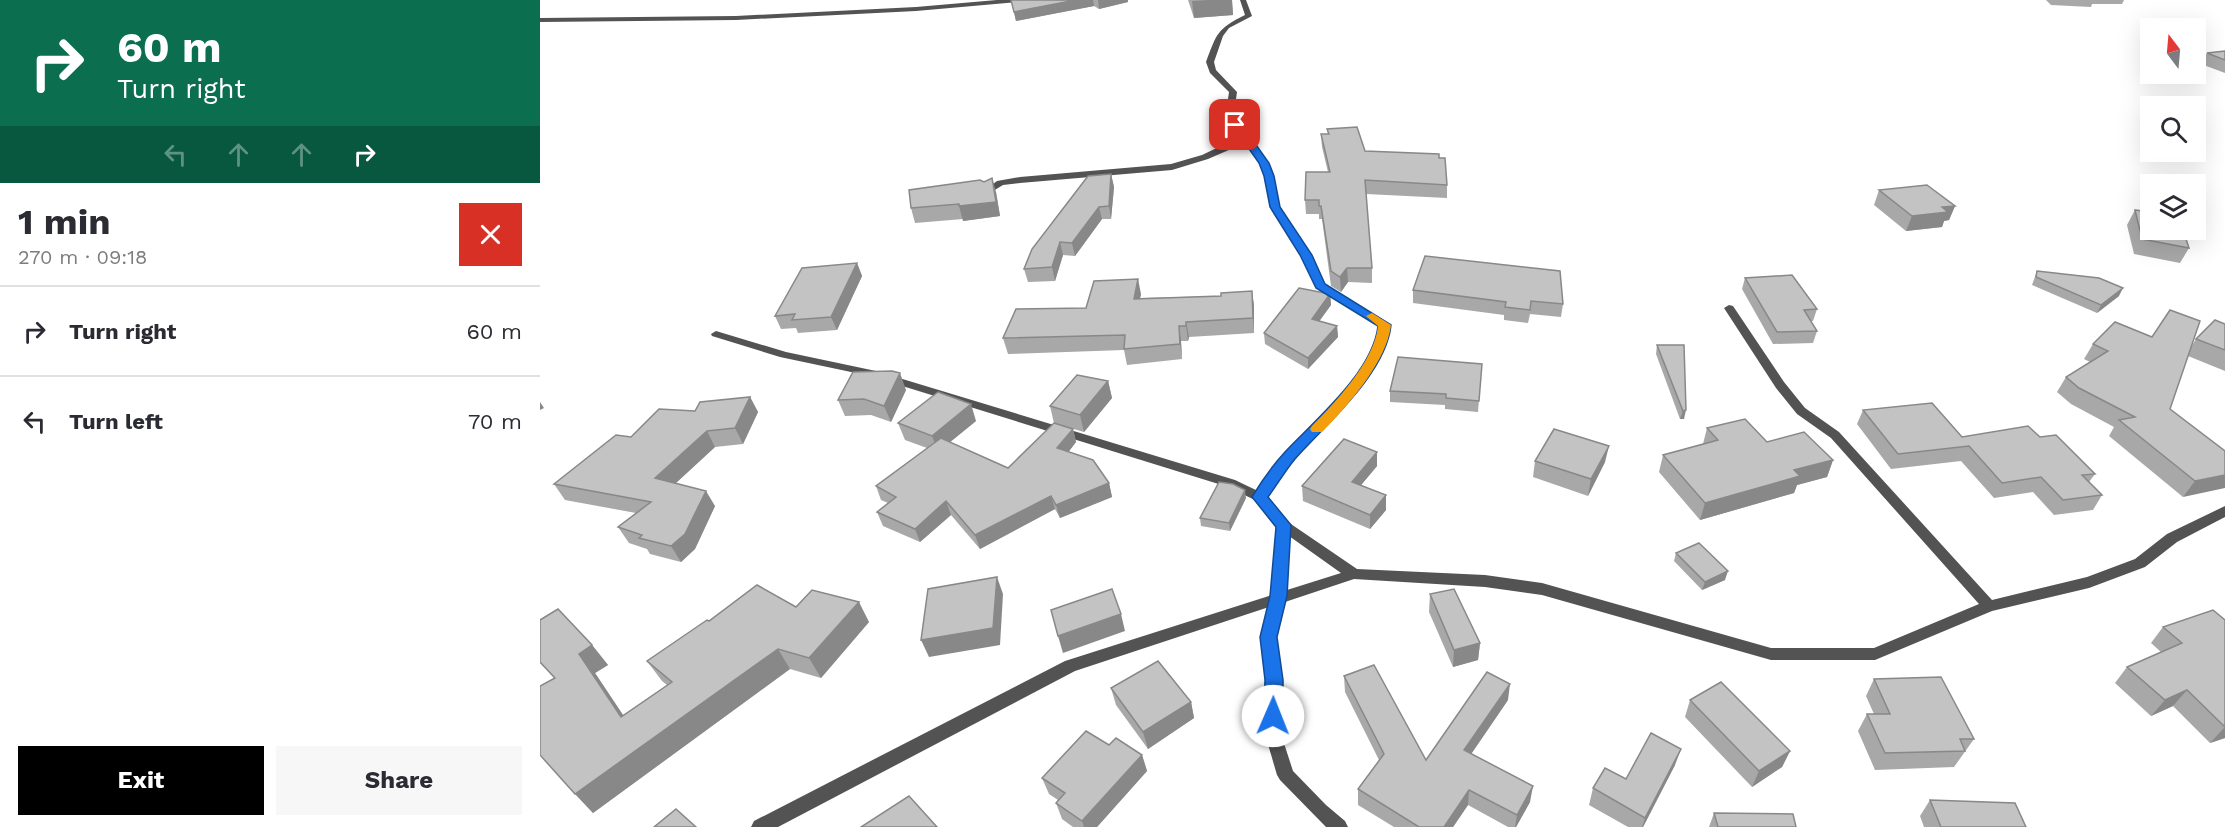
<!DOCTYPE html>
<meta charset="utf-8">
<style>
:root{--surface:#fff;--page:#f7f7f7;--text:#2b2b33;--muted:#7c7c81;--line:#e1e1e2;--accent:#000}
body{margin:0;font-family:"Work Sans",sans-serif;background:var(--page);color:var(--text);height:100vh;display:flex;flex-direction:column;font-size:22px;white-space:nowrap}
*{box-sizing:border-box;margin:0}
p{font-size:20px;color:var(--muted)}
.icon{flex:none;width:33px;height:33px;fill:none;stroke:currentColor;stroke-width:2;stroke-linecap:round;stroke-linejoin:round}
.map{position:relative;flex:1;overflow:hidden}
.sheet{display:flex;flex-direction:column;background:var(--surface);width:540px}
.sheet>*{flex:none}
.banner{background:#0b6e4f;color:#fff;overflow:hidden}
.needle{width:39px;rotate:344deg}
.controls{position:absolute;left:1600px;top:18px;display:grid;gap:12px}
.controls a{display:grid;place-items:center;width:66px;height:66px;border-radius:0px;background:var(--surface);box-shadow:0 6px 24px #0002;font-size:30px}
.pin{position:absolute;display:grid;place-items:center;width:51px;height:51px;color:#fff;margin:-26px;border-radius:12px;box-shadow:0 3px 9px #0006}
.me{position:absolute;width:66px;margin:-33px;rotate:1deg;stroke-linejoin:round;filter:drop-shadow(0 0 4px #0008)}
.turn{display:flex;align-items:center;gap:21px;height:126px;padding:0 18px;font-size:27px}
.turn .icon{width:78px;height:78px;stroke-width:2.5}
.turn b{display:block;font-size:42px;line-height:51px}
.lanes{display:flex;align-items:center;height:57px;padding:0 18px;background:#0003;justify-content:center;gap:30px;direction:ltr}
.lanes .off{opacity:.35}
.round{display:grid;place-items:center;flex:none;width:63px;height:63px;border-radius:0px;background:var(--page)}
.headline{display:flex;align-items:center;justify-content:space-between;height:102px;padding:0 18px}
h1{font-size:36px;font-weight:700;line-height:45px}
.action{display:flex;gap:12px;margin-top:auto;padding:12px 18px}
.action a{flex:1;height:69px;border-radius:0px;background:var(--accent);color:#fff;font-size:24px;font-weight:700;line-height:69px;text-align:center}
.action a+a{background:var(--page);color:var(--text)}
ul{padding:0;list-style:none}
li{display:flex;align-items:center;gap:18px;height:90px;padding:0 18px;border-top:2px solid var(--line)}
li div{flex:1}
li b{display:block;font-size:22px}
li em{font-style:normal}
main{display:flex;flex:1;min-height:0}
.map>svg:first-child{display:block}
</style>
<main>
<section class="sheet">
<div class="banner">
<div class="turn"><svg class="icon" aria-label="right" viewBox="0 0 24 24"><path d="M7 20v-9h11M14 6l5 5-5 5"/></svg><div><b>60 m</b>Turn right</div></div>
<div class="lanes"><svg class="icon off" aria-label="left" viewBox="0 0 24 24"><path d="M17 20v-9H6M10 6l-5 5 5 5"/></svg><svg class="icon off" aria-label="ahead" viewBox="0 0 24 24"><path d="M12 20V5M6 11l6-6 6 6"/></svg><svg class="icon off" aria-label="ahead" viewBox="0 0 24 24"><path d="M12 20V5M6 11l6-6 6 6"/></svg><svg class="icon" aria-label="right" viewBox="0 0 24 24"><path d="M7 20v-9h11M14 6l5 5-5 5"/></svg></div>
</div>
<div class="headline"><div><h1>1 min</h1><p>270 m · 09:18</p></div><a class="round" style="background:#d93025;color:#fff"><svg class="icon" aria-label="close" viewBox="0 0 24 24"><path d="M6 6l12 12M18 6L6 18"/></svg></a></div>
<ul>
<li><svg class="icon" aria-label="right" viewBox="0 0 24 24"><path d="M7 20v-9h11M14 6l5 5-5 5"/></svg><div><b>Turn right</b></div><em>60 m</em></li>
<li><svg class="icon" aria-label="left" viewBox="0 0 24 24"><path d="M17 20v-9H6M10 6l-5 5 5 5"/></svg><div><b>Turn left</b></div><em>70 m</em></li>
</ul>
<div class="action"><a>Exit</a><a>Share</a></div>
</section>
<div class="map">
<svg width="1685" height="827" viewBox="0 0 1685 827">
<rect width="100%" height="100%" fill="#fff"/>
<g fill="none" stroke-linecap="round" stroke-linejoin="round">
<g fill="#535353" fill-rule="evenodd">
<polygon points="457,0 481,0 478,2 376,11 196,20 0,22 0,18 196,16 376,7"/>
<path d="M700,0h6l6,16 -23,12 -6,8 -9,26 2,8 21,22 -2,14 5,26 11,7 17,24 5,13 7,31 31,48 13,29 66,41c-13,57 -59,92 -96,134 -10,12 -18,25 -27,38l21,25 69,47 128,6 57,8 229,65h103l105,-44 -148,-166 -34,-24 -21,-26 -52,-80 5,-3 4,1 51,76 21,26 34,24 153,168 95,-23 48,-18 32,-25 58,-28v11l-48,25 -32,25 -56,21 -97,23 -117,49h-104l-229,-65 -57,-8 -131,-8 -69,23 -9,35 6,43 -1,54 12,37 33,34 19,16 3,6h-22l-46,-47 -3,-5 -12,-41 1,-54 -6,-43 9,-30 -194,64 -297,156h-27l3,-6 311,-160 207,-66 4,-69 -21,-26 -30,-14 -355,-110 -90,-19 -68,-21 -1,-2 5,-3 70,21 90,19 359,109 23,11c9,-13 17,-27 28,-38 35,-40 80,-73 93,-127l-63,-38 -15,-33 -31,-48 -5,-31 -5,-13 -15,-20 -37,16 -36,11 -152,13 -17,2 -15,9 -4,-3 13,-10 23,-4 151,-13 31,-9 36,-17 -6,-5 -5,-27 2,-14 -19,-19 -4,-11c11,-29 11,-33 39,-47zM749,536l52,37 -54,17z"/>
</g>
</g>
<g fill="#a8a8a8">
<polygon points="471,0 588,0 588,2 559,9 554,6 476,21"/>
<polygon points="648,0 692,0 693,15 654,18"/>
<polygon points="1506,0 1584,0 1582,4 1552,4 1551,7 1511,5"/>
<polygon points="1685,51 1685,73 1661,64 1667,53"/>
<polygon points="787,129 825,151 899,158 907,185 907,198 826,194 832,268 832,283 808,282 801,292 791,286 782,219 779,219 779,214 766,214 765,200 788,172 782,147 781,134 788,134"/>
<polygon points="571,174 574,187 571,219 562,219 535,256 523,255 515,281 488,282 484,269"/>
<polygon points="1339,190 1415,206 1409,220 1404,221 1402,227 1366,231 1334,205"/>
<polygon points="456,192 460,216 423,221 423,219 375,223 371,208"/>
<polygon points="1595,210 1649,248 1640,263 1594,254 1587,225"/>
<polygon points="885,256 1023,304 1021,317 990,314 988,323 964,320 964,315 873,303 873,290"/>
<polygon points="317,263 322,276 297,330 258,333 256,328 241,329 235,316"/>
<polygon points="1497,271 1579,296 1557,313 1492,285"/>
<polygon points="1205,278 1277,309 1273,321 1270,321 1277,331 1273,343 1233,344 1202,289"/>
<polygon points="712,291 714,306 714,333 649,337 648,341 641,341 642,359 587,365 584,350 468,354 463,338 546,308 601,294 600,298 681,296"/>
<polygon points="790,294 791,305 779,321 797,326 798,337 768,369 725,344 724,333"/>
<polygon points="1685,324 1685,371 1648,356 1630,409 1685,451 1643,497 1569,436 1574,427 1531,404 1517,392 1526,377 1550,362 1544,359 1553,344 1612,337 1651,347 1656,339"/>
<polygon points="1117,345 1144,345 1144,419 1140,419 1116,354"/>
<polygon points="942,364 938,412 905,409 905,405 850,402 850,391"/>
<polygon points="568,381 572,398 544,432 514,423 510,406"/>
<polygon points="366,390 351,422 331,415 305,416 298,400"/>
<polygon points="210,397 218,412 203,444 175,447 136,483 175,506 155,549 141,562 110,554 107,549 89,543 78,527 96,513 25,500 14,484 91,437 155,411"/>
<polygon points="1323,410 1422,437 1500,437 1555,474 1549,482 1562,495 1553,510 1514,515 1493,492 1454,498 1421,461 1351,469 1317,424"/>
<polygon points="436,421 410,442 468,468 533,429 536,442 528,452 569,483 572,497 520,518 515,509 440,549 411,515 380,542 343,526 337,512 348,503 341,500 336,486 387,448 365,440 358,423"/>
<polygon points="1167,428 1227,442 1293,460 1287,477 1257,485 1254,493 1160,520 1119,472 1123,455 1163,444"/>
<polygon points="837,452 837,466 821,485 846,495 846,510 830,529 763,501 762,486"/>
<polygon points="995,461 1065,462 1048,496 993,477"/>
<polygon points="706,498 690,531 661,526 660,518"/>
<polygon points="1136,553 1185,580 1162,590 1134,561"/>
<polygon points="890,594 940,643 938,660 913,667 889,612"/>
<polygon points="256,607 329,622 281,678 250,669 53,813 1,756 0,756 0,686 14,678 0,663 0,620 52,645 68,665 55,673 83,715 127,685 122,681 107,661"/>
<polygon points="1685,620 1685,738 1670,743 1633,706 1611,716 1575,683 1587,667 1621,652 1611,643 1623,627"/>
<polygon points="804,676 886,760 968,700 931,754 990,802 976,827 968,827 928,805 913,827 854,827 818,805 818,789 839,760 805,692"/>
<polygon points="1334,679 1434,739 1414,767 1335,770 1318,731 1327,714 1334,714 1326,696"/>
<polygon points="571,688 651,702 654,718 608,749 576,705"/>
<polygon points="1150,700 1250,751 1242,767 1212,787 1145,717"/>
<polygon points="569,745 602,755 607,771 557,827 533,827 522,819 516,803 518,800 509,794 502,778"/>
<polygon points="1135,765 1103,827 1088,827 1049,805 1053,788"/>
<polygon points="1390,800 1486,827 1384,827 1380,816"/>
<polygon points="1174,813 1256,827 1169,827"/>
</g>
<g fill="#888">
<polygon points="536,0 553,0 554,6 476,21 474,12"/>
<polygon points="558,0 588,0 588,2 559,9"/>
<polygon points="669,0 692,0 693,15 654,18 652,1"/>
<polygon points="571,174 574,187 571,219 569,206"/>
<polygon points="452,178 456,192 460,216 423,221 419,206"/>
<polygon points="1415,206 1409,220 1404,221 1402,227 1366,231 1372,216 1402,207"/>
<polygon points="559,207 562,219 535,256 532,243"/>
<polygon points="520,242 523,255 515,281 512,267"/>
<polygon points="317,263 322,276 297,330 291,317"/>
<polygon points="807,268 808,282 801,292 800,277"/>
<polygon points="598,279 601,294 597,314 594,299"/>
<polygon points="1583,288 1579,296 1557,313 1561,305"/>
<polygon points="712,291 714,306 714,333 713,318"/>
<polygon points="790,294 791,305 773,330 772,319"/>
<polygon points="646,322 649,337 648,341 646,326"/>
<polygon points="639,326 641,341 642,359 640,344"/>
<polygon points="797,326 798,337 768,369 768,358"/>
<polygon points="360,373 366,390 351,422 344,406"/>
<polygon points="568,381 572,398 544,432 540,415"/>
<polygon points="210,397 218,412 203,444 195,428"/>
<polygon points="0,402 4,408 0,410"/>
<polygon points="431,404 436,421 398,452 392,436"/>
<polygon points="1146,410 1144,419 1140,419 1143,411"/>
<polygon points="533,429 536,442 521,462 517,448"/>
<polygon points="167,431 175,447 125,493 115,478"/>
<polygon points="1069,446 1065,462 1048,496 1051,479"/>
<polygon points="837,452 837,466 812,496 812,482"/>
<polygon points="1293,460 1287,477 1257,485 1254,493 1160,520 1165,503 1254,470"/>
<polygon points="1685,475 1685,488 1643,497 1655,481"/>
<polygon points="569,483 572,497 520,518 516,505"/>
<polygon points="705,490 706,498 690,531 689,523"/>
<polygon points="166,491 175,506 155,549 141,562 131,546"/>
<polygon points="846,495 846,510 830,529 830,515"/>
<polygon points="511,496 515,509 440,549 435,535"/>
<polygon points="406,501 411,515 380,542 375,529"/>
<polygon points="1188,571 1185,580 1162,590 1165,582"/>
<polygon points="457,577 463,594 460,645 389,657 381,640"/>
<polygon points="319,602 329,622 281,678 269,658"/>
<polygon points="581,614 585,631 523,653 518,636"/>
<polygon points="940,643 938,660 913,667 914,650"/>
<polygon points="52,645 68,665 55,673 97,736 81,717 39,654"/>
<polygon points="238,649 250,669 53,813 35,794"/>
<polygon points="970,684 968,700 923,766 924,750"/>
<polygon points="1647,690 1633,706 1611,716 1625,700"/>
<polygon points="651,702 654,718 608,749 603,732"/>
<polygon points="1685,727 1685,738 1670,743"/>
<polygon points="1141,749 1135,765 1103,827 1102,827 1105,818"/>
<polygon points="1250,751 1242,767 1212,787 1219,771"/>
<polygon points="602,755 607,771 557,827 544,827 542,821"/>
<polygon points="993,786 990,802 976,827 975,827 977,815"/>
<polygon points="929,790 928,805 913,827 904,827"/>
</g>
<g fill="#c3c3c3" stroke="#888" stroke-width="1.5">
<polygon points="471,0 536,0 474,12"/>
<polygon points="1685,51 1685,60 1667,53"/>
<polygon points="817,127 825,151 899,154 899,158 905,158 907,185 825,180 832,268 807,268 800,277 791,271 781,206 779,206 779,200 765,200 766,172 790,172 781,134 789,134 787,129"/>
<polygon points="571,174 569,206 559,207 532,243 520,242 512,267 484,269 492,249 548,176"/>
<polygon points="452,178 456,202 419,206 419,204 371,208 369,190 440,180 444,182"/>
<polygon points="1387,185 1415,206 1402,207 1408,212 1372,216 1339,190"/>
<polygon points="1595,210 1611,212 1611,230 1643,230 1649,248 1602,239"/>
<polygon points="885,256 1020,271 1023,304 991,301 990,310 965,307 966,302 873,290"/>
<polygon points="317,263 291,317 252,320 255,314 235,316 262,268"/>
<polygon points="1497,271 1559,278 1583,288 1561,305 1496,277"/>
<polygon points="1252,275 1277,309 1264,310 1277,331 1237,332 1205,278"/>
<polygon points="598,279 594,299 681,296 681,293 712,291 713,318 646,322 646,326 639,326 640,344 584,349 585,335 463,338 476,309 546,308 554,281"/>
<polygon points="759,288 790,294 772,319 797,326 768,358 724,333"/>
<polygon points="1630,310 1660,321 1630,409 1685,451 1685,475 1655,481 1579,420 1595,417 1539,388 1526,377 1568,351 1553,344 1575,322 1612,337"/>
<polygon points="1675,320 1685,324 1685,350 1656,339"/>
<polygon points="1117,345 1144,345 1146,410 1143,411"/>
<polygon points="858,357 942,364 939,401 906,398 906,394 850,391"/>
<polygon points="352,371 360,373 344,406 324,399 298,400 313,372"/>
<polygon points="537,375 568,381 540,415 510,406"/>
<polygon points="398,392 431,404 392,436 358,423"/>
<polygon points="210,397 195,428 167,431 115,478 166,491 145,534 131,546 99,538 102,535 78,527 111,502 14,484 76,435 91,437 119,409 155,411 160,402"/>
<polygon points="1392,403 1422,437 1488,426 1500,437 1516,435 1555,474 1542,475 1562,495 1523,500 1501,477 1462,483 1429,446 1358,454 1323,410"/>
<polygon points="1205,419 1227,442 1264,432 1293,460 1254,470 1260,476 1165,503 1123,455 1178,440 1167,428"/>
<polygon points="514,423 533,429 517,448 553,460 569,483 516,505 511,496 435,535 406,501 375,529 337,512 356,497 336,486 401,438 468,468"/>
<polygon points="1014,429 1069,446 1051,479 995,461"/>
<polygon points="804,439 837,452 812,482 846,495 830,515 762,486"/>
<polygon points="679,482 693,484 705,490 689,523 660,518"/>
<polygon points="1159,543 1188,571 1165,582 1136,553"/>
<polygon points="457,577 453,628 381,640 388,589"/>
<polygon points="217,585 256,607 272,590 319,602 269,658 238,649 35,794 0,755 0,686 15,678 0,662 0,620 18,609 52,645 39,654 81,717 132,682 107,661 167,620 169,621"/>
<polygon points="572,589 581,614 518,636 511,610"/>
<polygon points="914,589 940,643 914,650 890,594"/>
<polygon points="1673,610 1685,620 1685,727 1647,690 1625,700 1587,667 1642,643 1623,627"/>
<polygon points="618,661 651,702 603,732 571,688"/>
<polygon points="834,665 886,760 947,672 970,684 924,750 993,786 977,815 929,790 904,827 879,827 818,789 844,754 804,676"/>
<polygon points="1401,677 1434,739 1420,739 1425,751 1345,753 1327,714 1350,714 1334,679"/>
<polygon points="1181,682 1250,751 1219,771 1150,700"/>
<polygon points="546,731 569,745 576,738 602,755 542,821 516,803 525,793 502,778"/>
<polygon points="1111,733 1141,749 1105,818 1053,788 1065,768 1086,779"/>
<polygon points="369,796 397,827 321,827"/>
<polygon points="1390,800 1475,803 1486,827 1401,827"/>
<polygon points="136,809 156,827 114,827"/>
<polygon points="1174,813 1253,814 1256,827 1178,827"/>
</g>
<path fill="#1a73e8" stroke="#114b97" stroke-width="1.5" d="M695,122l5,3 1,7 11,7 17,24 5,13 6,31 32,48 13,29 66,41c-5,49 -65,99 -96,134 -10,12 -18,26 -27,38l23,28 -4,71 -10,41 6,43v36l-3,6 -7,2 -6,-2 -3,-6 1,-36 -5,-43 10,-41 6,-69 -24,-30c9,-15 21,-32 33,-45 30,-32 88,-80 93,-126l-62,-38 -16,-33 -30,-48 -6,-31 -5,-13 -14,-20 -13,-10 -1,-8z"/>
<path fill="#f59e0b" d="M832,313l19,12c-4,36 -44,82 -69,107h-10l-2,-3 2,-3c24,-24 63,-66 66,-100l-12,-10z"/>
</svg>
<div class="controls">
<a><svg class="needle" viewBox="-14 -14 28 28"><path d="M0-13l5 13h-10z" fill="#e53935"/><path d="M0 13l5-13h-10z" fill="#7c7c81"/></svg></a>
<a><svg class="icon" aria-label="search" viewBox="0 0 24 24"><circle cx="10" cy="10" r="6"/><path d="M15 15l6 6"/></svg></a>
<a><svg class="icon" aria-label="layers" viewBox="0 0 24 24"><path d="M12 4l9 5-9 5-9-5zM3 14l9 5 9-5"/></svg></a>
</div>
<div class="pin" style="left:695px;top:125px;background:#d93025"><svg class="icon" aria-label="arrive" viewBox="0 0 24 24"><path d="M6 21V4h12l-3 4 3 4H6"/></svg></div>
<svg class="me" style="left:733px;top:716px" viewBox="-20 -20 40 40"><circle r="19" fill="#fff"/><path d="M0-13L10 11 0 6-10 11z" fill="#1a73e8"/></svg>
</div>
</main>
